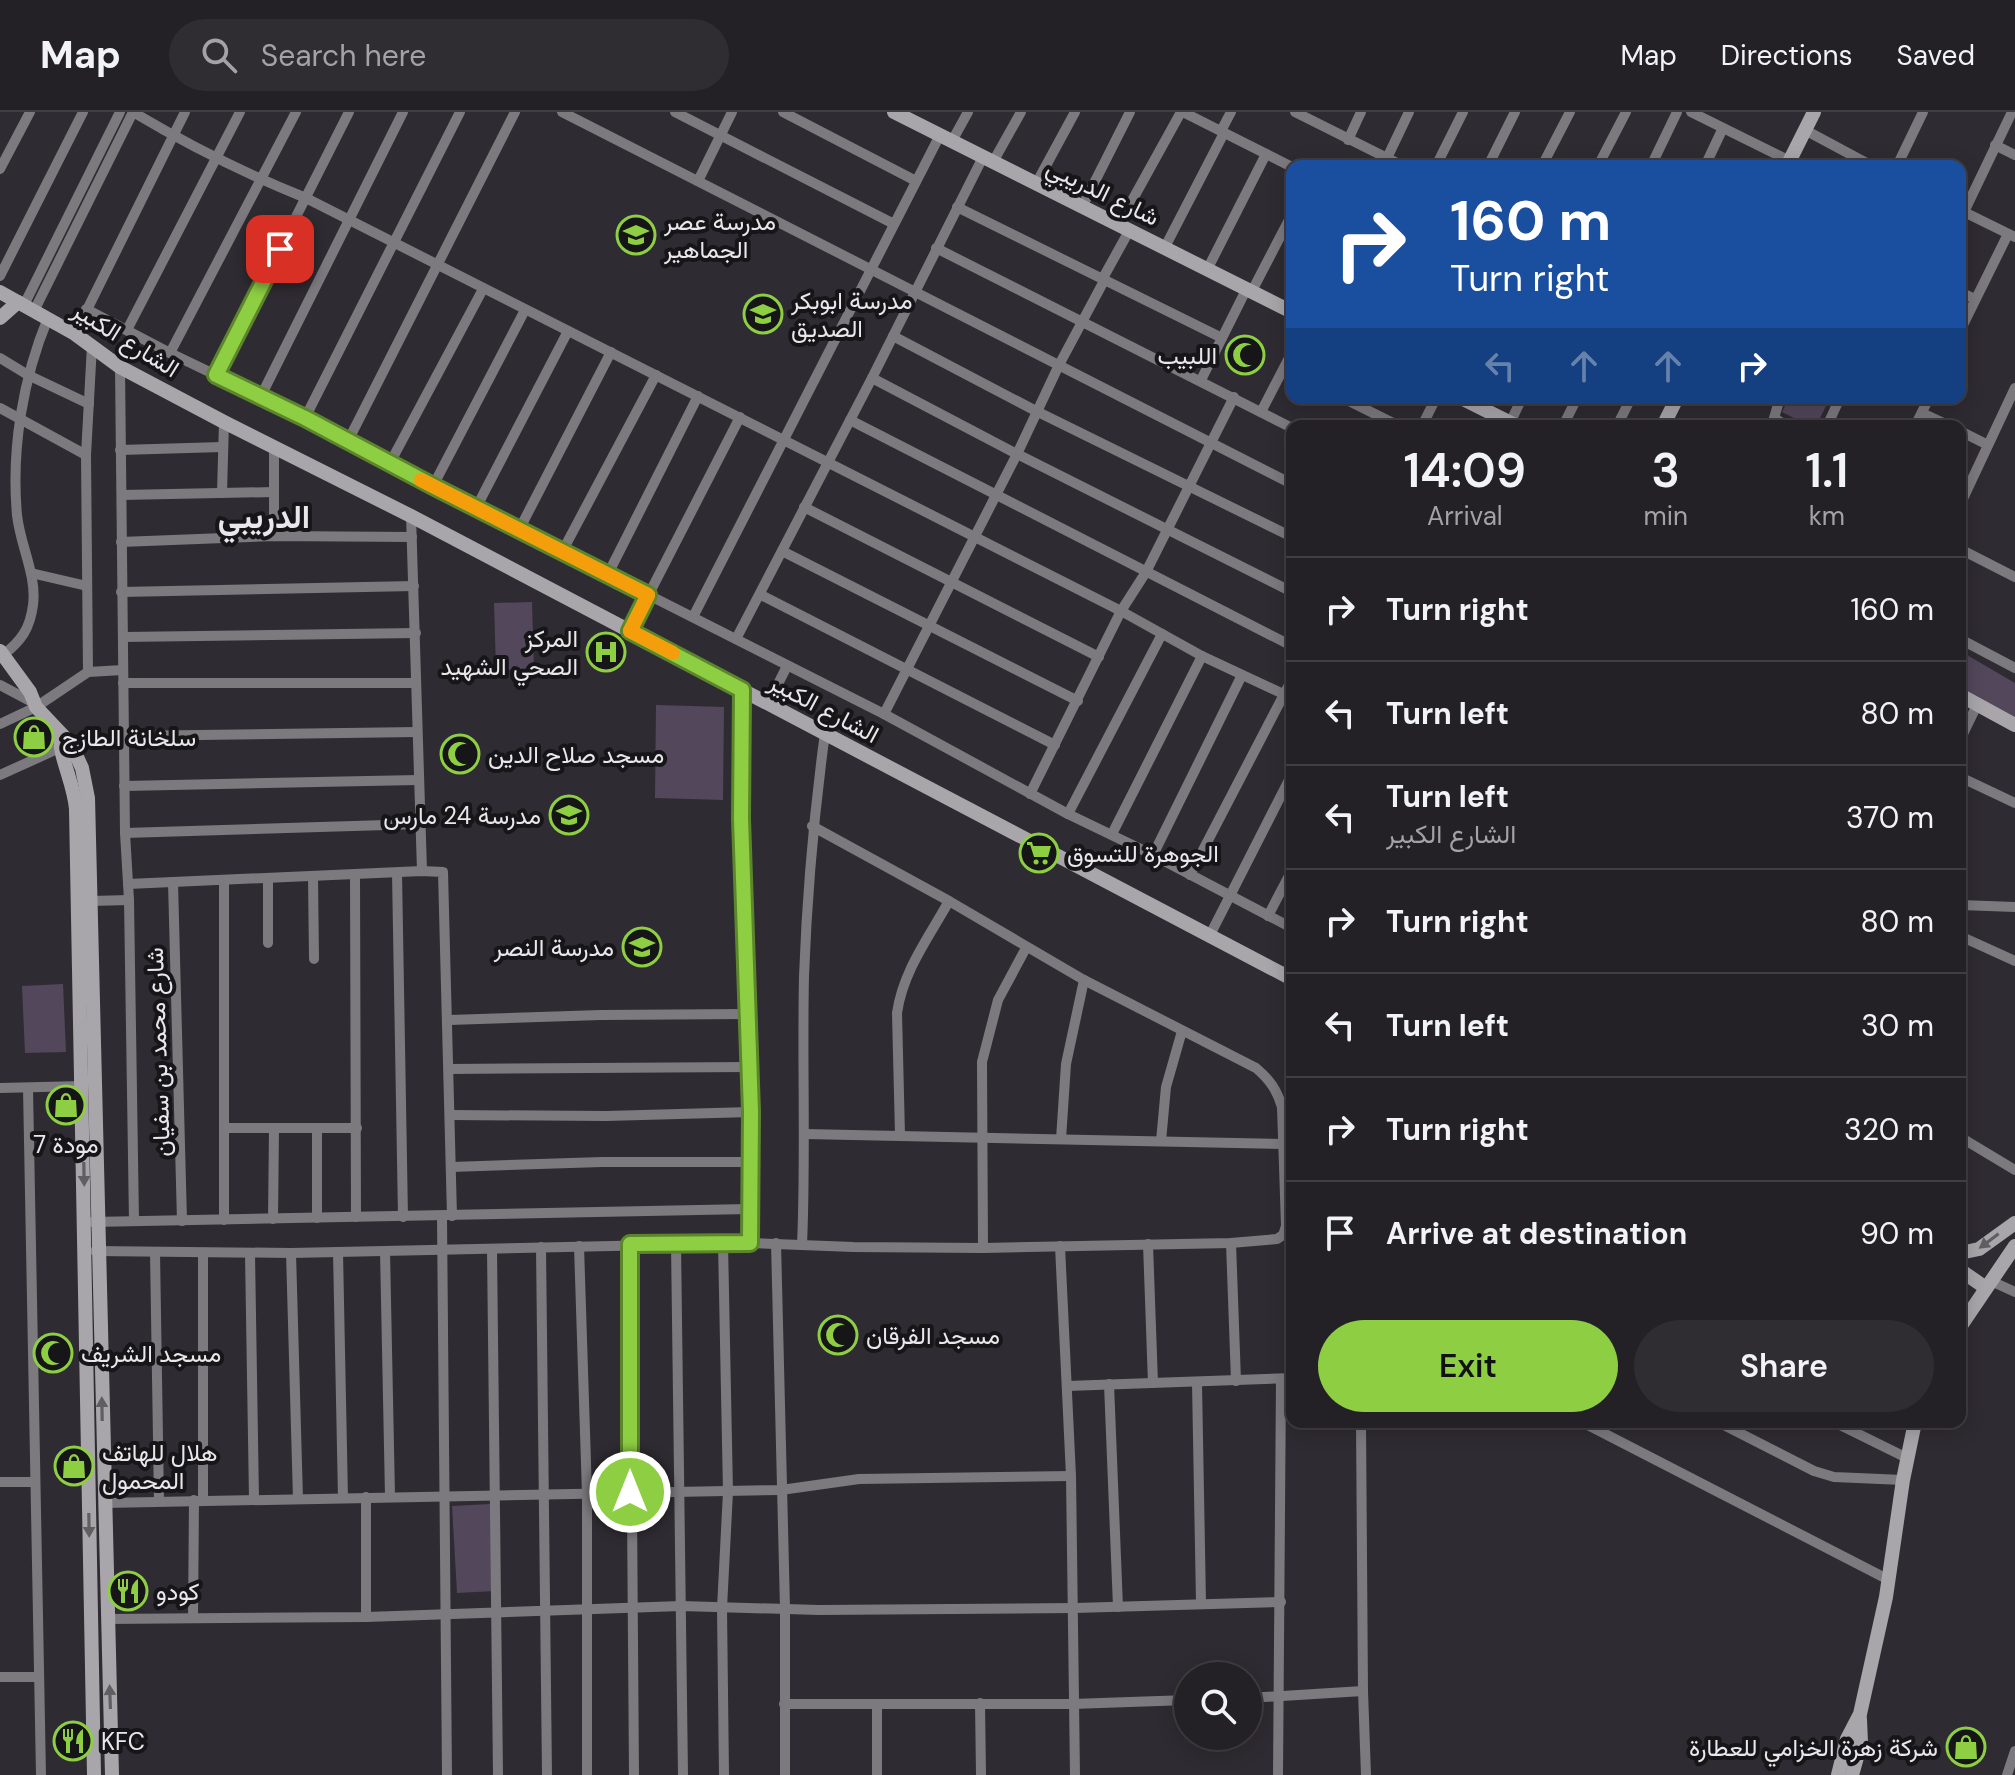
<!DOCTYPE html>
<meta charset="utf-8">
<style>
:root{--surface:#232026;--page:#2f2d32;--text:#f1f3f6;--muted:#a3a3a7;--line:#403e43;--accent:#8ece43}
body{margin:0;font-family:"DM Sans",Vazirmatn,sans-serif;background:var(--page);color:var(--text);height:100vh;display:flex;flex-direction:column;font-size:30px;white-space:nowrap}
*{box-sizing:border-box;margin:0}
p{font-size:26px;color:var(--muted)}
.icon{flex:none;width:44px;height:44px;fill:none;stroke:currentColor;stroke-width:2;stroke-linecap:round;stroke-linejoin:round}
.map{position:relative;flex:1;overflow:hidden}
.side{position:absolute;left:1286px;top:308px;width:680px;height:1008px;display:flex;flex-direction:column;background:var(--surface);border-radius:16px;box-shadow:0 4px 20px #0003,0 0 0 2px var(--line)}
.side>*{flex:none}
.top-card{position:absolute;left:1286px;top:48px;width:680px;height:244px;border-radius:16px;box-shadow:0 4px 20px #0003,0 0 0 2px var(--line);background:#1a4fa0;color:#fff;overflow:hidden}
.fabs{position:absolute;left:1174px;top:1550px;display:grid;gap:16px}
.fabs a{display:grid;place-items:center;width:88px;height:88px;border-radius:50%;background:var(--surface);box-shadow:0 4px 20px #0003,0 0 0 2px var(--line);font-size:40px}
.pin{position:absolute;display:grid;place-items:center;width:68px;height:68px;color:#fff;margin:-34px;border-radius:16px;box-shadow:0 4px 12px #0006}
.me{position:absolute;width:88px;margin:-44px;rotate:0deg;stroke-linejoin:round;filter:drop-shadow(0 0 6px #0008)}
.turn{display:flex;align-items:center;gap:28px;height:168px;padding:0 32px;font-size:36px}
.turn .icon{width:104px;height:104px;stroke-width:2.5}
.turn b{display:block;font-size:56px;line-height:68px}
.lanes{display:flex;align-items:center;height:76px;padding:0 32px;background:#0003;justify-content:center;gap:40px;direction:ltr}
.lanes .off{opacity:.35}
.eta{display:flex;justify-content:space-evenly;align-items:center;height:136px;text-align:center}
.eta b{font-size:48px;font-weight:600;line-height:56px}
.cta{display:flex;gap:16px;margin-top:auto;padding:16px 32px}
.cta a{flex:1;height:92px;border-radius:48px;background:var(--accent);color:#111;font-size:32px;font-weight:600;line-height:92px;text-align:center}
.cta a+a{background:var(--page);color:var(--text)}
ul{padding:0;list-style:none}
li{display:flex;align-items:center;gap:24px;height:104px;padding:0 32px;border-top:2px solid var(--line)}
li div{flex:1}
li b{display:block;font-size:30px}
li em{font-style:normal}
header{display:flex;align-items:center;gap:48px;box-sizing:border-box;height:112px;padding:0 40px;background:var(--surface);border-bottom:2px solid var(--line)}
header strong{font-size:38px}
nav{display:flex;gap:44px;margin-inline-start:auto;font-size:28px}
.search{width:560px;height:72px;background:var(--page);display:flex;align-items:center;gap:20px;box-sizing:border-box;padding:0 28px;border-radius:44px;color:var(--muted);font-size:30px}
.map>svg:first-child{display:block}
</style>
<header>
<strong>Map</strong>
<div class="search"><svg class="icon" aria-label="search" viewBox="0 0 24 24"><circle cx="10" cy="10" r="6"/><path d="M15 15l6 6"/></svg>Search here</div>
<nav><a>Map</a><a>Directions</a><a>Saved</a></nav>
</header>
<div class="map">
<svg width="2015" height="1663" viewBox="0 0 2015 1663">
<rect width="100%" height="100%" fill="#2f2b32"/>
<g fill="#53475b">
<polygon points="1789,286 1830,286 1816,314 1810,314 1782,300"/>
<polygon points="532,490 534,557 496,558 494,491"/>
<polygon points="1960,539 2015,571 2015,606 1960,575"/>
<polygon points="656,593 724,595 723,688 655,686"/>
<polygon points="63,872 66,940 25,941 22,874"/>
<polygon points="490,1392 495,1479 457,1481 452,1394"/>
</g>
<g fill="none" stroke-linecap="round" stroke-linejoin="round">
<g stroke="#7c7a7e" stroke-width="10">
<path d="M133,0c55,33 113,62 173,86l815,413 81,45 90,42"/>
<polyline points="562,0 1292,372"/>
<polyline points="675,0 894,112"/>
<polyline points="783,0 916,69"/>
<polyline points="1183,0 1292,55"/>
<polyline points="1295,0 1403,54"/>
<polyline points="1691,0 1790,49"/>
<polyline points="1805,18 1872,54"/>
<polyline points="1221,19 1231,0"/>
<polyline points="1348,28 1361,0"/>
<polyline points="952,29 968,0"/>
<polyline points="1995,33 2015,43"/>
<polyline points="1387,46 1409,0"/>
<polyline points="993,50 1021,0"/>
<polyline points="1436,54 1463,0"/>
<polyline points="1488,54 1515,0"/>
<polyline points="1542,54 1570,0"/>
<polyline points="1598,54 1626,0"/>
<polyline points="1651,54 1677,0"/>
<polyline points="1705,54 1723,16"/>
<polyline points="1897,54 1923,0"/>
<polyline points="0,57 30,0"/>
<polyline points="698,69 732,0"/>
<polyline points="1036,72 1075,0"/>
<polyline points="957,95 1222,226"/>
<polyline points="1082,95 1130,0"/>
<polyline points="1960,98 2015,125"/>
<polyline points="1964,100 2012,0"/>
<polyline points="1118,114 1181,0"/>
<polyline points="1165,135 1224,21"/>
<polyline points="936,136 1292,316"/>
<polyline points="1208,156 1266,42"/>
<polyline points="0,164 83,0"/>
<polyline points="1103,166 1129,119"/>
<polyline points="1252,179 1292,102"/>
<polyline points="1960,180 1975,187"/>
<polyline points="24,193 120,0"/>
<polyline points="86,197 170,241 305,306 433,374 884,602 1068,702 1153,743 1292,816"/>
<polyline points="34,199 133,0"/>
<polyline points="127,218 240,0"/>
<polyline points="1960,219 2008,122"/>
<polyline points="75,222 185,0"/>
<polyline points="893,224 1036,299 1292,425"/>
<polyline points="170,241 296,0"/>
<polyline points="0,246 28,263 89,292"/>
<polyline points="120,255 125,721 129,788 134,1109"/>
<polyline points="216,263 349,0"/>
<polyline points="872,266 1017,342 1292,480"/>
<polyline points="1201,268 1247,176"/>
<polyline points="261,284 403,0"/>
<polyline points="1343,286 1399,314"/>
<polyline points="1780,286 1774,306 1787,314"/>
<polyline points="0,296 86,343"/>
<polyline points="1261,300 1292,240"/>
<polyline points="1922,301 1950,314"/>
<polyline points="305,306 460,0"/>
<polyline points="850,308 1292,534"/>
<polyline points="1510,311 1522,286"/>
<polyline points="1422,314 1436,286"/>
<polyline points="1563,314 1577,286"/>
<polyline points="1617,314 1631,286"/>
<polyline points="1827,314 1840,286"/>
<polyline points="1915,314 1929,286"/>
<polyline points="1960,319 1988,333"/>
<polyline points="348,329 515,0"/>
<polyline points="274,334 274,424"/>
<polyline points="120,338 222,335"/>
<polyline points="390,351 483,177"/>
<polyline points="433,374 525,198"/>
<polyline points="222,381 224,310"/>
<polyline points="122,383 274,380"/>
<polyline points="1960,393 2015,276"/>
<polyline points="804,395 1099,545"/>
<polyline points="476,396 568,219"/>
<polyline points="411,404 422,759"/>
<polyline points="519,418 611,240"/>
<polyline points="121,430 274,424 412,425"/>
<polyline points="1960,437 2015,465"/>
<polyline points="782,439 1078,589"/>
<polyline points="562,440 656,263"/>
<polyline points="31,461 87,474"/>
<polyline points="608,462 698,284"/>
<polyline points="121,480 414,474"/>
<polyline points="761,483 1055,633"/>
<polyline points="693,505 940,23"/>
<polyline points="630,519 740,305"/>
<polyline points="123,525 416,521"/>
<polyline points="736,527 872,266 983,45"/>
<polyline points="1960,527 2015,556"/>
<path d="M0,541l3,2c18,-14 27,-26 30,-50 4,-30 -13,-60 -16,-90 -6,-66 6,-137 31,-197"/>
<polyline points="88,560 123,558"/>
<polyline points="123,571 416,571"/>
<polyline points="0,573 34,591"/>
<polyline points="742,578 741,707 751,1000 750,1131"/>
<polyline points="768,592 787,554"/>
<polyline points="884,602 1017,342 1059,253 1105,167"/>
<polyline points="0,612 36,595 88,560 86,343 92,233"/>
<polyline points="123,624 417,620"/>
<polyline points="1960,628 1977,593"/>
<polyline points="0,663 64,634"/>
<polyline points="1960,665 2015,691"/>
<polyline points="124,674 418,668"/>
<polyline points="1030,682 1121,499 1146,460 1234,285"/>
<polyline points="1068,702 1162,522"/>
<polyline points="125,721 419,712"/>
<polyline points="1112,722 1202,544"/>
<polyline points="1153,743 1242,563"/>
<polyline points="1960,751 1963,758 1960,783"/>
<polyline points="397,761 403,1105"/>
<polyline points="355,763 356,1105"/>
<polyline points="1190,763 1292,567"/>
<polyline points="313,765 314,847"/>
<polyline points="268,766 268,831"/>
<polyline points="224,769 224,1108"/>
<polyline points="173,770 182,1109"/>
<polyline points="128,772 422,759 443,760 452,1104"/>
<polyline points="91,789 129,788"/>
<polyline points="1960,793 2015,795"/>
<polyline points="1268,804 1292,758"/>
<polyline points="1210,823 1292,662"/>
<polyline points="1960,824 2015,849"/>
<polyline points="449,908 601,903 746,902"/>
<polyline points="449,957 749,955"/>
<polyline points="0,976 82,974"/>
<polyline points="28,976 41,1663"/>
<polyline points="451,1003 606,1004 751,1000"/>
<polyline points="226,1016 357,1016"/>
<polyline points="317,1016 317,1106"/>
<polyline points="805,1022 1284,1032"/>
<path d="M900,1023l-3,-122c6,-42 32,-76 52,-112"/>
<polyline points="1960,1025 2015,1058"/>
<polyline points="1061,1027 1066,952 1084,868"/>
<polyline points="1161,1029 1166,975 1182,919"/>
<polyline points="451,1055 602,1050 750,1050"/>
<polyline points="442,1105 447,1663"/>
<polyline points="273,1107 274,1016"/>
<polyline points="92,1110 749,1097"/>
<polyline points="723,1131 728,1380 722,1496 724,1663"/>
<polyline points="776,1131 785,1496 785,1663"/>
<polyline points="1231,1131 1236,1269"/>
<polyline points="630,1132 634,1663"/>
<polyline points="676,1132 683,1663"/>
<polyline points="1148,1132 1153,1271"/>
<path d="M802,1133c4,-90 0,-179 2,-269 3,-81 10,-162 21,-243"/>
<polyline points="579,1134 587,1382 587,1663"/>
<polyline points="1060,1134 1071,1364 1075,1663"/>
<polyline points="541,1135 547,1663"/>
<polyline points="983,1136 982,950 998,888 1026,836"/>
<polyline points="492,1137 498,1663"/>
<path d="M95,1139l196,2 459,-10 103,4 130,1 248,-5 46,-4 6,-4 3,-9 -4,-119c-5,-17 -12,-27 -26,-39l-172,-88 -135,-79 -137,-75"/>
<polyline points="385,1139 390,1384"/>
<polyline points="155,1140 159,1389"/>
<polyline points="338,1140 343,1386"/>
<polyline points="291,1141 298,1387"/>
<polyline points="203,1142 203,1388"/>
<polyline points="250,1142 254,1387"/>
<polyline points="1991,1169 2015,1180"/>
<polyline points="1197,1271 1201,1491"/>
<polyline points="1109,1272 1118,1495"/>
<polyline points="1067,1274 1292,1266"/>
<polyline points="1361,1310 1363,1579 1366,1663"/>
<polyline points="1582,1310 1889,1468"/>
<polyline points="1718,1310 1814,1359 1834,1365 1903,1368"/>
<polyline points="1834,1310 1907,1346"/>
<polyline points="0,1370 34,1370"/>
<polyline points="105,1391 781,1378 859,1367 1071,1364"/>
<polyline points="366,1505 366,1385"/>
<polyline points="193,1506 194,1388"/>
<polyline points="107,1507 366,1505 681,1494 819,1498 1075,1496 1281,1490"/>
<polyline points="0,1565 39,1565"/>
<polyline points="1248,1586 1363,1579"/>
<polyline points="980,1591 981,1663"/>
<polyline points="784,1592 1072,1592 1188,1588"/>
<polyline points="877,1592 877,1663"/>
<polyline points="1278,1663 1281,1267"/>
<polyline points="2007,1663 2015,1639"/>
</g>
<g stroke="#a9a6ab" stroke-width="14">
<polyline points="894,0 1292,200"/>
<polyline points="1787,54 1814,0"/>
<polyline points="0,180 75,222 120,255 224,310 411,404 1292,867"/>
<polyline points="0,206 18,190"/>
<polyline points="1461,286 1517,314"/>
<polyline points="1663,314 1677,286"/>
<polyline points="0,539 30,580 36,595 71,632 82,656 88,686 112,1663"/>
<polyline points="1960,583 2015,613"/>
<path d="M60,623c-1,22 14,48 16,74l18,966"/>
<polyline points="1960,1141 1979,1137 2015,1111"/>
<polyline points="1960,1158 1986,1176"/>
<polyline points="1960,1215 2015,1134"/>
<polyline points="1838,1663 1847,1627 1860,1602 1886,1485 1903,1368 1915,1310"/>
<polyline points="1852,1663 1861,1631 1860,1607"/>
</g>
</g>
<defs><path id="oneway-solid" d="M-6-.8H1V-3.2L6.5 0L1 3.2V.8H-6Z" transform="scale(2)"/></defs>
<g fill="#605e61">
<use href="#oneway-solid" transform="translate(84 1062) rotate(89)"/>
<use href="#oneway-solid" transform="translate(1989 1129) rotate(143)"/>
<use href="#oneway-solid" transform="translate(102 1297) rotate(-91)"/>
<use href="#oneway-solid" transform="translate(89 1413) rotate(89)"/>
<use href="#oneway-solid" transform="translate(110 1585) rotate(-92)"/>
</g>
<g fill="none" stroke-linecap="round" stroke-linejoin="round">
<defs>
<polyline id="route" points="280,137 216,263 305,306 433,374 648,483 630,519 742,578 741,707 751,1000 750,1131 630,1132 630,1380"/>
</defs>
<use href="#route" stroke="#5c862c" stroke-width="20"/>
<use href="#route" stroke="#8ece43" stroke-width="14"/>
<polyline stroke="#f59e0b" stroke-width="14" points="421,368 648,483 630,519 673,541"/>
</g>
<defs>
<symbol id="school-ring" viewBox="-11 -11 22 22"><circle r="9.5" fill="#161517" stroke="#8ece43" stroke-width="1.5"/><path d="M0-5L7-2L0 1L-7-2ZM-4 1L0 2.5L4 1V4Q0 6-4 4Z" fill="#8ece43"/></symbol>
<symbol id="mosque-ring" viewBox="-11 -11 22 22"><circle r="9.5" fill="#161517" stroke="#8ece43" stroke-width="1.5"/><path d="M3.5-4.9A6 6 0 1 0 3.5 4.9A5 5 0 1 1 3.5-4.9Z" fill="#8ece43"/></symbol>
<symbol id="hospital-ring" viewBox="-11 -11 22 22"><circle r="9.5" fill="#161517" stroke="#8ece43" stroke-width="1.5"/><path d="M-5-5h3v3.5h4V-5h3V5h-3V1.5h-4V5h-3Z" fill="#8ece43"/></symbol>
<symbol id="shop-ring" viewBox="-11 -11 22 22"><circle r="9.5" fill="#161517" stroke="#8ece43" stroke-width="1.5"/><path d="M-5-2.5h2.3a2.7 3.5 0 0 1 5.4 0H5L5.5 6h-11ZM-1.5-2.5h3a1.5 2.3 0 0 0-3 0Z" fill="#8ece43"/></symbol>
<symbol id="supermarket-ring" viewBox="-11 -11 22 22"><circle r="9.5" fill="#161517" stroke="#8ece43" stroke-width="1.5"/><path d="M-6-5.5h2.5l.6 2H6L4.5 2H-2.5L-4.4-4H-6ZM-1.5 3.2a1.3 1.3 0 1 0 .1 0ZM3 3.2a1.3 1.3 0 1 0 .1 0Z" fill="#8ece43"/></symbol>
<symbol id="restaurant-ring" viewBox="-11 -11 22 22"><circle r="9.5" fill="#161517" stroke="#8ece43" stroke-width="1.5"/><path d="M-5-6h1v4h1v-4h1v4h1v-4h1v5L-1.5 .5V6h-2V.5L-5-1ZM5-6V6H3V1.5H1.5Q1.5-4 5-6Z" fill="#8ece43"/></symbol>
</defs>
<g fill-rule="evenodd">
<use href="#school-ring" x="614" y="101" width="44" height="44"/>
<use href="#school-ring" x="741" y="180" width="44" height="44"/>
<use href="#mosque-ring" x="1223" y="221" width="44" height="44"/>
<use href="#hospital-ring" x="584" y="518" width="44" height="44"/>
<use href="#shop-ring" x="12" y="603" width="44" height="44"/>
<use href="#mosque-ring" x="438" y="620" width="44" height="44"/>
<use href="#school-ring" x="547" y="681" width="44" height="44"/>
<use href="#supermarket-ring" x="1017" y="719" width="44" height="44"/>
<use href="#school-ring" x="620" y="813" width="44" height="44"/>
<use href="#shop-ring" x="44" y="971" width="44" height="44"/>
<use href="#mosque-ring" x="816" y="1201" width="44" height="44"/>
<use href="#mosque-ring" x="31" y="1219" width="44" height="44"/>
<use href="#shop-ring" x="52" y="1332" width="44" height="44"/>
<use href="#restaurant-ring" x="106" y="1457" width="44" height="44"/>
<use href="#restaurant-ring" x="51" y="1607" width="44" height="44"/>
<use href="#shop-ring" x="1944" y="1613" width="44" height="44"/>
</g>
<g text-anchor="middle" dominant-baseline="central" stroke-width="8" stroke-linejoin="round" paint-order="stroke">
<g font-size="24" fill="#eae7ec" stroke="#161517">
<text transform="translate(1103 80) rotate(26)">شارع الدريبي</text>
<text transform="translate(126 227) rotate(32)">الشارع الكبير</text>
<text transform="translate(824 596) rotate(28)">الشارع الكبير</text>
<text transform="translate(158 940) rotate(-92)">شارع محمد بن سفيان</text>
</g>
<g font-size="24" fill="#eae7ec" stroke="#161517" text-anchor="start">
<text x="664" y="109">مدرسة عصر<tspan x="664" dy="28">الجماهير</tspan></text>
<text x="791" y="188">مدرسة ابوبكر<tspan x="791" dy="28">الصديق</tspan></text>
<text x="1217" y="243" text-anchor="end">اللبيب</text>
<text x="578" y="526" text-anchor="end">المركز<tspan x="578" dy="28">الصحي الشهيد</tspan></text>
<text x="62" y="625">سلخانة الطازج</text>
<text x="488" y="642">مسجد صلاح الدين</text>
<text x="541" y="703" text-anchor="end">مدرسة 24 مارس</text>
<text x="1067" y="741">الجوهرة للتسوق</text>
<text x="614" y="835" text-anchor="end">مدرسة النصر</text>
<text x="66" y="1032" text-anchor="middle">مودة 7</text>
<text x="866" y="1223">مسجد الفرقان</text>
<text x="81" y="1241">مسجد الشريف</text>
<text x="102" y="1340">هلال للهاتف<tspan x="102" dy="28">المحمول</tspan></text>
<text x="156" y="1479">كودو</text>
<text x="101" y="1629">KFC</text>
<text x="1938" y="1635" text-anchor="end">شركة زهرة الخزامي للعطارة</text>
</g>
<g font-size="32" font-weight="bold" fill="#eae7ec" stroke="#161517">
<text x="264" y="405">الدريبي</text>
</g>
</g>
</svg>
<div class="fabs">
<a><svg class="icon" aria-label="search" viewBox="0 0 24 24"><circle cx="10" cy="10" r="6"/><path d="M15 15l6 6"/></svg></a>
</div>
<div class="pin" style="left:280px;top:137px;background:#d93025"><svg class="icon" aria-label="arrive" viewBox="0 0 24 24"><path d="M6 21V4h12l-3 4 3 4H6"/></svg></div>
<svg class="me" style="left:630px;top:1380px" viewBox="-20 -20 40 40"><circle r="17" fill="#8ece43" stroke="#fff" stroke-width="3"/><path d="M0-11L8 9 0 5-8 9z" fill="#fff"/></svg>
<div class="top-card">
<div class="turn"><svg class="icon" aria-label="right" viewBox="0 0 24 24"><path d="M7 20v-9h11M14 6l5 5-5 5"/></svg><div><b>160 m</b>Turn right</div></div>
<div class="lanes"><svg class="icon off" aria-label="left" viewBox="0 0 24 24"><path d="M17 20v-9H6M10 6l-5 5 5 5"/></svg><svg class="icon off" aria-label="ahead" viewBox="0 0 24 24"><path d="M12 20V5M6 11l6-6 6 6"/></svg><svg class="icon off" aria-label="ahead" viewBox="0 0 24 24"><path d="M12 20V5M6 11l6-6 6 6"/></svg><svg class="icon" aria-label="right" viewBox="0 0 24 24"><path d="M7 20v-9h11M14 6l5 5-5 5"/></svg></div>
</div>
<section class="side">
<div class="eta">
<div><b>14:09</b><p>Arrival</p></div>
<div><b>3</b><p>min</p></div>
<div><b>1.1</b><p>km</p></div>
</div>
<ul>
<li><svg class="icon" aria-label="right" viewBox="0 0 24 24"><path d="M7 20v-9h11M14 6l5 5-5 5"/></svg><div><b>Turn right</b></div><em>160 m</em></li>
<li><svg class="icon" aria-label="left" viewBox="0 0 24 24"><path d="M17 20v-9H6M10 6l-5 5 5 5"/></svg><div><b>Turn left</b></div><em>80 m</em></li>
<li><svg class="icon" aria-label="left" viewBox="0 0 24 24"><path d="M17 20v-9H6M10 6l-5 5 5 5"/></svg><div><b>Turn left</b><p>الشارع الكبير</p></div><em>370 m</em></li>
<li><svg class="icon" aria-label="right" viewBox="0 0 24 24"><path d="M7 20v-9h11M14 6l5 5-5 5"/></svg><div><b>Turn right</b></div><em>80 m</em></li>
<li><svg class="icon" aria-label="left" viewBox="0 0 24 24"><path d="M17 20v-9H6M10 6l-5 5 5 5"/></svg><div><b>Turn left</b></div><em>30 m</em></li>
<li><svg class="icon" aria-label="right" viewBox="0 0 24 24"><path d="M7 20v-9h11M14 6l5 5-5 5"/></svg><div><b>Turn right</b></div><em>320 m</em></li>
<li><svg class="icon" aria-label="arrive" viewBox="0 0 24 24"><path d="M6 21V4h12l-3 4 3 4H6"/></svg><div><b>Arrive at destination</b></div><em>90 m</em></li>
</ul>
<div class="cta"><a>Exit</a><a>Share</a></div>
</section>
</div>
